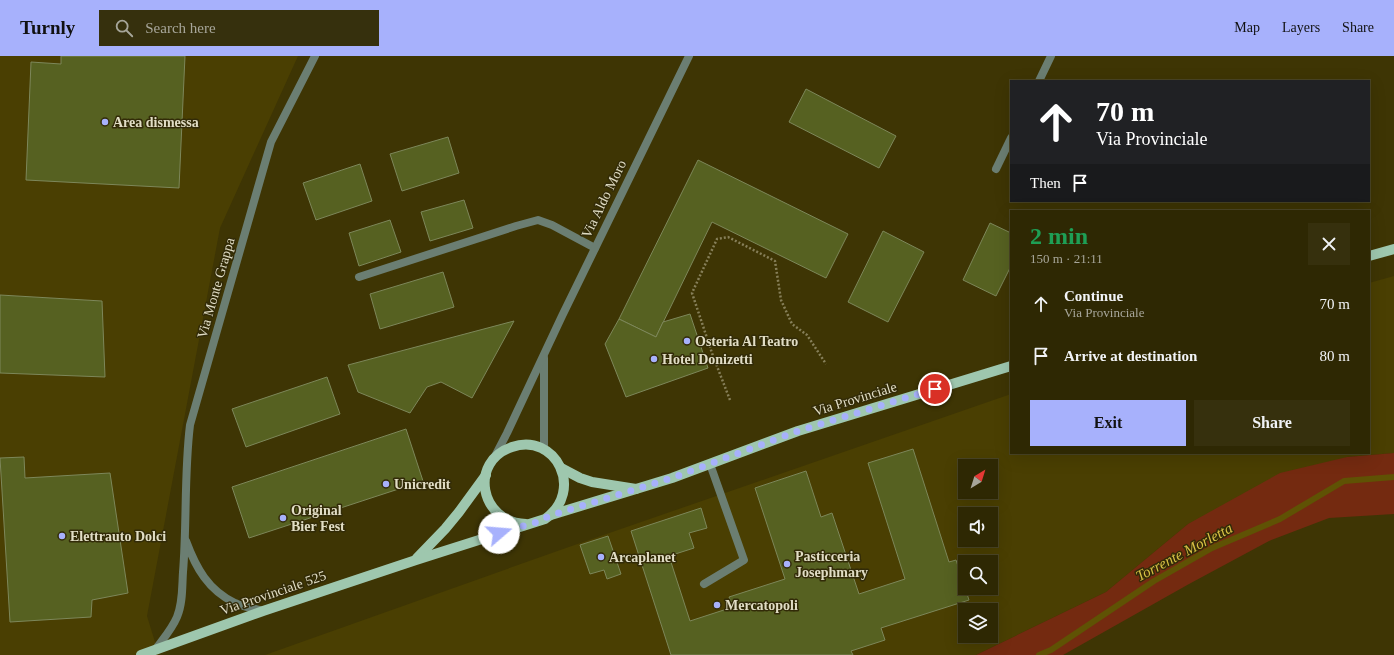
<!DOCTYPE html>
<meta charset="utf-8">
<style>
:root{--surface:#2e2803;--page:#36300d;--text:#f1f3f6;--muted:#a7a69a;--line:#494425;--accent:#a7b1fc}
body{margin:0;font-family:"Times New Roman",serif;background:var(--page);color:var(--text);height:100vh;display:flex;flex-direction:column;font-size:15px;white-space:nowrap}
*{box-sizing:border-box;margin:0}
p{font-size:13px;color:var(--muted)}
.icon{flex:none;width:22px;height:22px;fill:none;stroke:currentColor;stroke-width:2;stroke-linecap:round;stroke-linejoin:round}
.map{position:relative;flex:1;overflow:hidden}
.panel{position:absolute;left:1010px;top:154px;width:360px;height:244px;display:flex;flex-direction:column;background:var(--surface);border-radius:0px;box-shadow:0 4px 16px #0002,0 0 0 1px var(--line)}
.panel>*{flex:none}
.top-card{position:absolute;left:1010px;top:24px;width:360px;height:122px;border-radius:0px;box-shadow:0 4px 16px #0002,0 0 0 1px var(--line);background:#202124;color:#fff;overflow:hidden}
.needle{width:26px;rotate:38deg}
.controls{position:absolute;left:958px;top:403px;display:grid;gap:8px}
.controls a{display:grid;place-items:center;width:40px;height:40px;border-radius:0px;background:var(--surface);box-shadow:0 4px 16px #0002,0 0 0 1px var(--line);font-size:20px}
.pin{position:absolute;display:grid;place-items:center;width:34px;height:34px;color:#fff;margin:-17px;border:2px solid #fff;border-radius:50%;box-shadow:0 1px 4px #0007}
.me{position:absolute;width:44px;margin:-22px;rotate:72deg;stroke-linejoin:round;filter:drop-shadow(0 0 3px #0008)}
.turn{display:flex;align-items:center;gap:14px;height:84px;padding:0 20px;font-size:18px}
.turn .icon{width:52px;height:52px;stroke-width:2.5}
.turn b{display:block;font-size:28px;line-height:34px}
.then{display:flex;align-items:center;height:38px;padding:0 20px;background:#0003;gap:8px;font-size:15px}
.round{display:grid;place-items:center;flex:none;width:42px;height:42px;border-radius:0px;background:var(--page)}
.overview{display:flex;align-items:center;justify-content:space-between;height:68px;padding:0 20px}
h1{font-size:24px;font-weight:800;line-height:30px;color:#1e9e55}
.action{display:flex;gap:8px;margin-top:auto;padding:8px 20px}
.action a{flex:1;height:46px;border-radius:0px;background:var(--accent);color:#111;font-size:16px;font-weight:800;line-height:46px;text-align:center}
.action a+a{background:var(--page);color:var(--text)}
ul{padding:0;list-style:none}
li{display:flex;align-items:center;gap:12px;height:52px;padding:0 20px}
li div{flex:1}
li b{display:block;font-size:15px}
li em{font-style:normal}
header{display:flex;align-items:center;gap:24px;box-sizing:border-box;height:56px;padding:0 20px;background:var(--accent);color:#111}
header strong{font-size:19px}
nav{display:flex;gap:22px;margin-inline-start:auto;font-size:14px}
.search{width:280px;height:36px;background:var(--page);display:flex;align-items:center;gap:10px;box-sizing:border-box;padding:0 14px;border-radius:0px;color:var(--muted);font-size:15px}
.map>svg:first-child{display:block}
</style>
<header>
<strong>Turnly</strong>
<div class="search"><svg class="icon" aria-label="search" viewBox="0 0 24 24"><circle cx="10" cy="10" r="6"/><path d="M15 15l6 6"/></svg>Search here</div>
<nav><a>Map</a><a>Layers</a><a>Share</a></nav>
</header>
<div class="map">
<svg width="1394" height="599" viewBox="0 0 1394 599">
<rect width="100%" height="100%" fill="#3e3504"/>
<g fill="#4a3f02" fill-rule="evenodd">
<polygon points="0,0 298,0 220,172 147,560 159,599 0,599"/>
<path d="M1394,220v177l-47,4 -159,67 -82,68 -130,63h-711l301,-107 445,-154v59h358v-170zM965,410h26v26h-26zM965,458h26v26h-26zM965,506h26v26h-26zM965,554h26v26h-26z"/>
</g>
<polygon fill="#742a10" points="1394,397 1394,458 1329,462 1269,485 1189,528 1063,599 976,599 1106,536 1188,468 1280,417 1347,401"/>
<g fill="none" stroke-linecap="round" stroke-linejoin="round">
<polyline stroke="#5f5204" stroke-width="6" points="1039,599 1051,594 1154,525 1212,492 1280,463 1344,425 1394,421"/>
</g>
<g fill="#566121" stroke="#7d875a">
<polygon points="61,0 185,0 179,132 26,124 31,6 61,8"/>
<polygon points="806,33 896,80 879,112 789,66"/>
<polygon points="448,81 459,117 402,135 390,98"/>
<polygon points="698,104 848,178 826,222 712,166 656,281 619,263"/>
<polygon points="360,108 372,145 316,164 303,127"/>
<polygon points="464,144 473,172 430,185 421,156"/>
<polygon points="390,164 401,196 359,210 349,177"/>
<polygon points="990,167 1011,177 1011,210 996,240 963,224"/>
<polygon points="883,175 924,196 888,266 848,246"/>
<polygon points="443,216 454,251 380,273 370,238"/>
<polygon points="0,239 102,245 105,321 0,317"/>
<polygon points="690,258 708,312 626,341 605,288 619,263 656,281 663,266"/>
<polygon points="514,265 472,342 441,326 427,331 410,357 358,336 348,309"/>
<polygon points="327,321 340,358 246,391 232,353"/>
<polygon points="406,373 423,425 249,482 232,431"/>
<polygon points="913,393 949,506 956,504 969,544 881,572 885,584 851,595 853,599 671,599 631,475 701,452 707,472 689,477 694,492 669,500 690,565 733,551 729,541 785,523 755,432 806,415 821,461 832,457 859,538 905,523 868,407"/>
<polygon points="24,401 25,422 110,417 128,537 92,544 91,561 10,566 0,402"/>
<polygon points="608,480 621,518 607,523 604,514 590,518 580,489"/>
</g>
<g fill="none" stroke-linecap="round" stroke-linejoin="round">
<polyline stroke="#867f59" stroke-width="2.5" stroke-dasharray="2 2" stroke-linecap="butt" points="730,344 713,300 692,237 717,183 728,181 775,205 781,244 792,268 807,279 826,308"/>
<polyline stroke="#6b7e72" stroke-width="8" points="704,528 744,504 710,408"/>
<g stroke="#6b7e72" stroke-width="8">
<polyline points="1039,25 1051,0"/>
<polyline points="996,113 1011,82"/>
<polyline points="359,221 516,170 538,164 552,169 595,192"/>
<polyline points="544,302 544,394"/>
<polyline points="494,402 507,377 562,260 689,0"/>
<path d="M186,485c10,27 22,49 49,62 9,4 19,5 28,8"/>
<path d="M155,594c8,-11 17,-21 22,-33 6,-14 5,-31 6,-45 4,-49 1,-98 7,-147l81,-283 44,-86"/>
</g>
<g stroke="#9ec7ae" stroke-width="10">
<polyline points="1369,200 1394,193"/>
<polyline points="561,412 580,422 592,426 636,433"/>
<polyline points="551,459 672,422 798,375 1011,310"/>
<polyline points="417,502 445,473 459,456 486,419"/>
<path d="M141,599l122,-44 153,-51 129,-41c40,-28 11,-87 -33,-72 -43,14 -33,75 14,77"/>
</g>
</g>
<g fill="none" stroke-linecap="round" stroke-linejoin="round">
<polyline stroke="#a7b1fc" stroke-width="7" stroke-dasharray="0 12.6" points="499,477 540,465 549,460 672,422 798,375 935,333"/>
</g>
<g fill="#a7b1fc" stroke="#322b08" stroke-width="1.5">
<circle cx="105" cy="66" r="4"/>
<circle cx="687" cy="285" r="4"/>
<circle cx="654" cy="303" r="4"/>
<circle cx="386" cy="428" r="4"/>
<circle cx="283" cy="462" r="4"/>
<circle cx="62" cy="480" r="4"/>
<circle cx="601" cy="501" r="4"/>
<circle cx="787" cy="508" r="4"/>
<circle cx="717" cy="549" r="4"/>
</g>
<g text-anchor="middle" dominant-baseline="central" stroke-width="3" stroke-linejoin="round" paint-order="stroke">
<g font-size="14" font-weight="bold" fill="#e1ddc5" stroke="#322b08" text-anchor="start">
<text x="113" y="66">Area dismessa</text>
<text x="695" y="285">Osteria Al Teatro</text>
<text x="662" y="303">Hotel Donizetti</text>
<text x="394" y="428">Unicredit</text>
<text x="291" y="454">Original<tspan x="291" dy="16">Bier Fest</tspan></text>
<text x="70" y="480">Elettrauto Dolci</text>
<text x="795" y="500">Pasticceria<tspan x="795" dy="16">Josephmary</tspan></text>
<text x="609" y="501">Arcaplanet</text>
<text x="725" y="549">Mercatopoli</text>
</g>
<g font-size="14" fill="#e1ddc5" stroke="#322b08">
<text transform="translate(604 143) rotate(-64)">Via Aldo Moro</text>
<text transform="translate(216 232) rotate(-74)">Via Monte Grappa</text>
<text transform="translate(855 343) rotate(-17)">Via Provinciale</text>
<text transform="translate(273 537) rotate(-19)">Via Provinciale 525</text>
</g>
<g font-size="15" font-style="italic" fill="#d8c044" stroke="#322b08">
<text transform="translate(1184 496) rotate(-28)">Torrente Morletta</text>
</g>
</g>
</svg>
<div class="controls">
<a><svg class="needle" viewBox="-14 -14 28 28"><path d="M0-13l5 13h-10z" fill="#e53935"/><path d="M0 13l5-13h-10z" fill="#a7a69a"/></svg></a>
<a><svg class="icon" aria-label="sound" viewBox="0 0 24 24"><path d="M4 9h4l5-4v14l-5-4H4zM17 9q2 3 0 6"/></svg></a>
<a><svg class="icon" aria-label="search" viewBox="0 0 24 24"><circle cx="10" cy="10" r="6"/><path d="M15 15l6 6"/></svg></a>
<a><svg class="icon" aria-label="layers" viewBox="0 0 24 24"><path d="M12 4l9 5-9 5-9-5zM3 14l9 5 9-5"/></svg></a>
</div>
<div class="pin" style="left:935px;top:333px;background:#d93025"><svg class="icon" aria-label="arrive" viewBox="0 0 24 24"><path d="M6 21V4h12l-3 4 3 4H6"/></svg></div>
<svg class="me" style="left:499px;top:477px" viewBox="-20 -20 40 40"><circle r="19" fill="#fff"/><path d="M0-13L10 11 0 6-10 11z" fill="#a7b1fc"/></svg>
<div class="top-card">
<div class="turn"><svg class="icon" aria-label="ahead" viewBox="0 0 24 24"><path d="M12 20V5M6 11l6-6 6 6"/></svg><div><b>70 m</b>Via Provinciale</div></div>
<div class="then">Then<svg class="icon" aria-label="arrive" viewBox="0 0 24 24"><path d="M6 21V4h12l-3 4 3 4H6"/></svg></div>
</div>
<section class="panel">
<div class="overview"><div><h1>2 min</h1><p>150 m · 21:11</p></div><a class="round"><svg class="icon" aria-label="close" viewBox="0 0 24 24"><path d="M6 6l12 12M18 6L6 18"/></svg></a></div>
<ul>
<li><svg class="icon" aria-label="ahead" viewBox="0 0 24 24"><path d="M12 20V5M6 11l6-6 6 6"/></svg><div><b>Continue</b><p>Via Provinciale</p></div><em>70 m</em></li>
<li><svg class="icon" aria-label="arrive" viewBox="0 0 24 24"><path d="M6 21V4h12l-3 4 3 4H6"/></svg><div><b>Arrive at destination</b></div><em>80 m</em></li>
</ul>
<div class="action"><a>Exit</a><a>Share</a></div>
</section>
</div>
